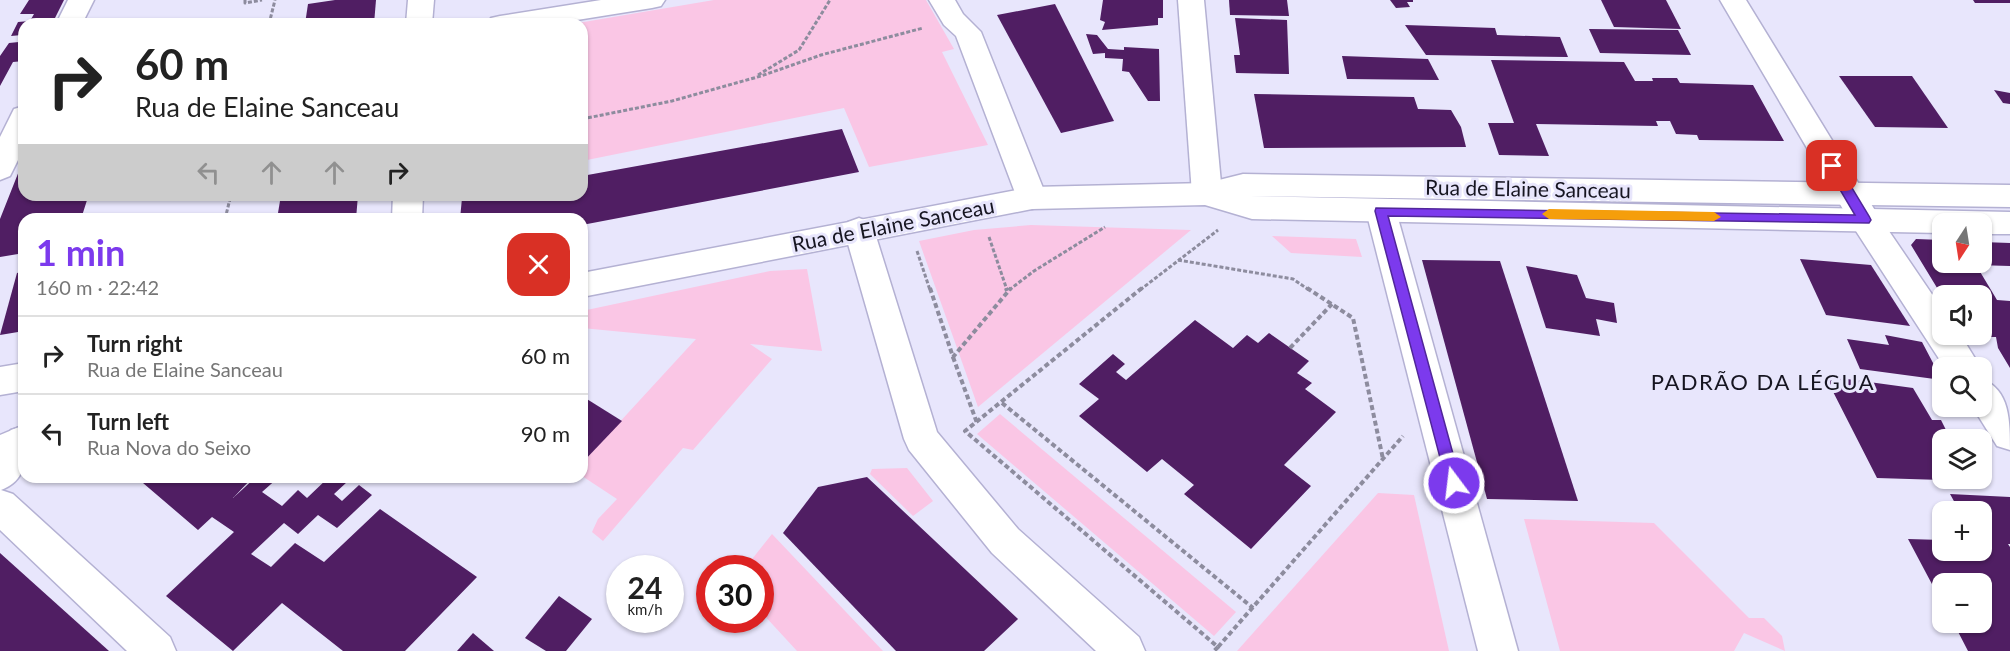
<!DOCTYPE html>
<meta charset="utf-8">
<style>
:root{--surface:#fff;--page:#f6f6f6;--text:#222;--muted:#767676;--line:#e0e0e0;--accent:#7c3aed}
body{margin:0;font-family:Lato,sans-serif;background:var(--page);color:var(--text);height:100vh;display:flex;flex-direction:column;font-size:22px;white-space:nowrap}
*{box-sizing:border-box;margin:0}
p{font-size:20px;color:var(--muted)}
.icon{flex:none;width:33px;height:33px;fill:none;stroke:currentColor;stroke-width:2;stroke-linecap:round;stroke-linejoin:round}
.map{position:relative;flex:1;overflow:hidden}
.details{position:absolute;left:18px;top:213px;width:570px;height:270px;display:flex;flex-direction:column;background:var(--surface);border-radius:18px;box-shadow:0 2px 4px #0004}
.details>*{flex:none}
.banner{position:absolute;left:18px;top:18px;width:570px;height:183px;border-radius:18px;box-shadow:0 2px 4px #0004;background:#fff;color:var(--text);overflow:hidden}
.needle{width:39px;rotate:192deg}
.buttons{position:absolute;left:1932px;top:213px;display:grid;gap:12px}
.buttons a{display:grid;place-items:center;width:60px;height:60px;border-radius:12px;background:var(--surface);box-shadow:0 2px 4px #0004;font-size:30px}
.speed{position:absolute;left:606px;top:555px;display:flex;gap:12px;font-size:30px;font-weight:700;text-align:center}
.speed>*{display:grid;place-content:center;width:78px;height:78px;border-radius:50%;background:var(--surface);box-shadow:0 2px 4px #0004;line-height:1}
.speed small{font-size:15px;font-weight:400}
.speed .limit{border:9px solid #d22;background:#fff;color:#111}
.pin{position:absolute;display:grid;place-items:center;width:51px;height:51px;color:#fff;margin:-26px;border-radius:12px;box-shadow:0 3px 9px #0006}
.me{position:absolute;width:66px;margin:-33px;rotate:345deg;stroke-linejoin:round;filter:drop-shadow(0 0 4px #0008)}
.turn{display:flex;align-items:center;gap:21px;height:126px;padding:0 18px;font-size:27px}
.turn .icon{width:78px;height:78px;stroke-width:2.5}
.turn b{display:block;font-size:42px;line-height:51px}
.lanes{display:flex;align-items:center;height:57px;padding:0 18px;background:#0003;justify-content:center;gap:30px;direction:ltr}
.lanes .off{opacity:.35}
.round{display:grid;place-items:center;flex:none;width:63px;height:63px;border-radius:18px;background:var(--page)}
.summary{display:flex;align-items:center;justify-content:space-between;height:102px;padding:0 18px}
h1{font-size:36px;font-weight:700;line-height:45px;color:var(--accent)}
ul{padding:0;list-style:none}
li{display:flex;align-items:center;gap:18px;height:78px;padding:0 18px;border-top:2px solid var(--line)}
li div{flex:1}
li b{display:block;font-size:22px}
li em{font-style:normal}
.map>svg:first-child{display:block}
</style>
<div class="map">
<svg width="2010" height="651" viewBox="0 0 2010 651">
<rect width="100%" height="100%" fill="#e8e6fc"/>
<g fill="#fac6e5">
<polygon points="714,0 926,0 954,49 942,52 988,145 869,167 844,108 582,161 582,24 572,24"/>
<polygon points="1031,225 1191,230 978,407 919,241 974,230"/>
<polygon points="1272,236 1356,239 1362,257 1291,253"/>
<polygon points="807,269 822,351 750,344 772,359 693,450 683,448 603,541 592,532 598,519 617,499 582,476 582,463 696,339 582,328 582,311 770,271"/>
<polygon points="1000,414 1236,612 1214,636 977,434"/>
<polygon points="907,468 933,501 913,516 870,474 872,469"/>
<polygon points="1378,493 1414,495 1449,651 1237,651"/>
<polygon points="1524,519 1654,523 1749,618 1764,618 1782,636 1785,651 1744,633 1734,651 1560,651"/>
<polygon points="772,534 883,651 797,651 761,612 760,568 745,568"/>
</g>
<g fill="#501e63">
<polygon points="29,0 64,0 52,24 24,24 24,61 13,62 0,86 0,56 9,43 19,42 22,35 11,36 18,22 30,21 34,14 20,14"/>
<polygon points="335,0 376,0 374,24 305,24 308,4"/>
<polygon points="1103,0 1163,0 1163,18 1158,18 1158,25 1102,30 1105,22 1100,20"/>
<polygon points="1229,0 1287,0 1289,16 1230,15"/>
<polygon points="1390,0 1413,0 1413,2 1407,2 1410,7 1396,8"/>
<polygon points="1601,0 1666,0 1681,29 1614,27"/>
<polygon points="1973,0 2010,0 2010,3 1975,3"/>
<polygon points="1055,4 1114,121 1061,133 997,15"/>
<polygon points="1235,18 1287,20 1289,74 1236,73 1234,55 1240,55"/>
<polygon points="1405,25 1495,28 1497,35 1560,37 1568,57 1426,55"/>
<polygon points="1589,29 1678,30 1691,55 1600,53"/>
<polygon points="1086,34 1097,35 1108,49 1124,50 1124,47 1159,49 1160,101 1148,101 1129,72 1122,71 1123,59 1105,58 1105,53 1093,54"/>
<polygon points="1342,56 1428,59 1439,80 1347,79"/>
<polygon points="1491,60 1624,62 1635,81 1653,81 1652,78 1677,78 1680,83 1753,85 1784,141 1699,140 1697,135 1676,134 1670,121 1656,121 1658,126 1536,124 1549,156 1499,155 1488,123 1514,123"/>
<polygon points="1839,76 1912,76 1948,128 1875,127"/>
<polygon points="1994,90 2010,93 2010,104 2003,103"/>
<polygon points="1254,94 1414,97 1418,109 1451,110 1461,127 1466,147 1264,148"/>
<polygon points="842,129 859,172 582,225 582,219 460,219 462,198 478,195 582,195 582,176"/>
<polygon points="24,170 24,195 77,195 76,198 88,197 81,219 24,219 24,253 0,257 0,219 19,171"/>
<polygon points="281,195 358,195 356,219 277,219"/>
<polygon points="1916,239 1942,240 1942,262 1982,262 1982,242 2010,243 2010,266 1976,265 1997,300 2010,301 2010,368 1998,348 1996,337 1968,337 1968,334 1982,334 1982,296 1942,296 1911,245"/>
<polygon points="1800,259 1871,265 1910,326 1826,315"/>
<polygon points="1422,260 1500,261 1578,501 1487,499"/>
<polygon points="1526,266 1577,275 1586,298 1614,303 1617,323 1596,319 1600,336 1546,328"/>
<polygon points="24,271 24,331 0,335 17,273"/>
<polygon points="1195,320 1233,348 1247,335 1258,343 1269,333 1309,361 1297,373 1312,383 1305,389 1336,412 1284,465 1311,486 1251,549 1184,494 1194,485 1162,459 1147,472 1079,416 1099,399 1079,384 1113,354 1125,364 1116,372 1126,380"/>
<polygon points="1885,335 1922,342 1942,380 1860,369 1847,339 1889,345"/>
<polygon points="1825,376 1913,388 1932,420 1941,420 1951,440 1942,440 1942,480 1877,478"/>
<polygon points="582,396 622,421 582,463"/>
<polygon points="136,477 253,477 233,498 256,477 279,477 262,492 282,506 298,490 307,498 329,477 339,477 347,482 334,494 342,501 359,485 372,495 337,528 318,515 298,534 284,523 251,554 271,567 295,543 324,562 380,509 477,577 405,651 343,651 282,603 233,651 166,596 234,532 212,517 198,530"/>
<polygon points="867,477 1018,619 984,651 896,651 783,533 818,487"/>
<polygon points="1950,494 2010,497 2010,544 2008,544 2010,547 2010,651 1968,651 1953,622 1982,622 1982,584 1942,584 1942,603 1908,539 1942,540 1942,550 1982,550 1982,512 1960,512"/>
<polygon points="0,553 109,651 0,651"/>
<polygon points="559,596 592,619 566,651 546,651 525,638"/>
<polygon points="473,633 494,651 457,651"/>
</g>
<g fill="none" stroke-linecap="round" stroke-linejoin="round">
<defs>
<g id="minor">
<polygon points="68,0 94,0 82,24 56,24"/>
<polygon points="408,0 434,0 432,24 406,24"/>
<polygon points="601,0 665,0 661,6 652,8 552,24 487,24 491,18 500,16"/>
<polygon points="929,0 955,0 963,14 981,32 1047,198 1043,206 1032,209 1021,206 1017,198 956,36 944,25"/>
<polygon points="1178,0 1204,0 1222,194 1218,202 1207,205 1196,202 1192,194"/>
<polygon points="24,106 24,148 10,176 0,180 0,137 14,109"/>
<polygon points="393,195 423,195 422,219 392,219"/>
<polygon points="1381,200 1392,203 1396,211 1518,651 1478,651 1366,211 1370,203"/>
<polygon points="859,218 870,222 874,230 937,432 1018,529 1139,637 1145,651 1096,651 992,553 909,450 904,439 844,230 848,222"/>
</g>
<g id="secondary">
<polygon points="1720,0 1746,0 1876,212 1942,309 1942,334 1960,334 1981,368 1945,368 1854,228"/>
<path d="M1982,379c28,11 28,42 28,71l-13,-4 -25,-40h10z"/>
<path d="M24,426c0,27 7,53 -23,64l12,4 157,143 6,14h-49l-127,-121v-85l11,-15z"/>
</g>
<g id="primary">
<polygon points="1243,174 2010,185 2010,207 1249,196 2010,212 2010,234 1982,234 1982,224 1942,224 1942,233 1252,219 1205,205 1032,209 582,297 582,273 1032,187 1207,183"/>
<polygon points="24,363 24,391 0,395 0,367"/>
<polygon points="24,425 24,457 0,468 0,435"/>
</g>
</defs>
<use href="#minor" stroke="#b4b1d3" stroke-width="3"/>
<use href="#secondary" stroke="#b4b1d3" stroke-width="3"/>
<use href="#primary" stroke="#b4b1d3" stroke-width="3"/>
<g stroke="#8d8c9e" stroke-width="3" stroke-dasharray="4 2" stroke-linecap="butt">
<polyline points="245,0 245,3 262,0"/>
<polyline points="269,24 275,0"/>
<polyline points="758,75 799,50 830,0"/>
<polyline points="582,119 672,101 761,76 821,55 923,28"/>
<polyline points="225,219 231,195"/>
<polyline points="989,237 1007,290"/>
<polyline points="917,251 930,290"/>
<polyline points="1178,260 1293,279 1309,290"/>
<polyline points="1009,290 1034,271 1105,227"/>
<polyline points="1140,290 1218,230"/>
</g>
<g stroke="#8d8c9e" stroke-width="4" stroke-dasharray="5 3" stroke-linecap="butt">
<polyline points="930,288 953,357 1011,288"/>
<polyline points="1006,288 1007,291"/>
<polyline points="1142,288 965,431 1218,647 1214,651"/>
<polyline points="1307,288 1353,318 1383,459"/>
<polyline points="1290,348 1332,304"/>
<polyline points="953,357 977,423"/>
<polyline points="1002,403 1253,608"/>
<polyline points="1218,647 1403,436"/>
</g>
<use href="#minor" fill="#fff" fill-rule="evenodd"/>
<use href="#secondary" fill="#fff" fill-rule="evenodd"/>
<use href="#primary" fill="#fff" fill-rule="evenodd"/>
</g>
<polygon fill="#7c3aed" stroke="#51269a" stroke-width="1.5" points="1832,161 1837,163 1869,216 1871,220 1869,223 1388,216 1461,483 1459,488 1454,490 1448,488 1375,211 1376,208 1855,215 1826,166"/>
<polygon fill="#f59e0b" points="1549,209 1714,212 1721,217 1714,221 1549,219 1542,214"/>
<g text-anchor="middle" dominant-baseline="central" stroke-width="6" stroke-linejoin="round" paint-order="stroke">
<g font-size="21" fill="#161521" stroke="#e8e6fc">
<text transform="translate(1528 188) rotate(1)">Rua de Elaine Sanceau</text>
<text transform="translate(893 224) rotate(-11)">Rua de Elaine Sanceau</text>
</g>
<g font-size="22" letter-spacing="1.5" fill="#161521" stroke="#e8e6fc">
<text x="1763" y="381">PADRÃO DA LÉGUA</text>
</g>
</g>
</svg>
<div class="buttons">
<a><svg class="needle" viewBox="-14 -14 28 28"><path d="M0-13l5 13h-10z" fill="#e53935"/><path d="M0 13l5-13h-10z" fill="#767676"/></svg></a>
<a><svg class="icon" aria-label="sound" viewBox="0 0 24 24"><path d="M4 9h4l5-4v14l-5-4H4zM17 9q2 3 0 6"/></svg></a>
<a><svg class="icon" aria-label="search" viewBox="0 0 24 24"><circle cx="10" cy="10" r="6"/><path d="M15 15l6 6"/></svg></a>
<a><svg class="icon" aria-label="layers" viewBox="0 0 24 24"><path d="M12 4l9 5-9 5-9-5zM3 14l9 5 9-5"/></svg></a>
<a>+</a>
<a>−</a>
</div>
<div class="speed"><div>24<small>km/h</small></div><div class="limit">30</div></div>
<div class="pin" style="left:1832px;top:166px;background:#d93025"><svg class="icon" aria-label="arrive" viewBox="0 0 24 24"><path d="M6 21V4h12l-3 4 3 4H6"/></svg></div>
<svg class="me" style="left:1454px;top:483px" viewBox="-20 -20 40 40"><circle r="17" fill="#7c3aed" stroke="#fff" stroke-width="3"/><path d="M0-11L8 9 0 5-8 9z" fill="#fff"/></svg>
<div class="banner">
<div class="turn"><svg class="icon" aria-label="right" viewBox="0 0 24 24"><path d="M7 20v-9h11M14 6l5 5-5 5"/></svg><div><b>60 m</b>Rua de Elaine Sanceau</div></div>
<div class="lanes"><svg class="icon off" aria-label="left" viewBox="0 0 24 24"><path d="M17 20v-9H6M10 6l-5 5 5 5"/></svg><svg class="icon off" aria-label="ahead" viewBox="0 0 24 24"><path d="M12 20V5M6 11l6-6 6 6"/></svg><svg class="icon off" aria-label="ahead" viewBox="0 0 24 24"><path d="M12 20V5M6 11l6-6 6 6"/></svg><svg class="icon" aria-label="right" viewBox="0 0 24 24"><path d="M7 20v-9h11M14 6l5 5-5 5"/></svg></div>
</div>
<section class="details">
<div class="summary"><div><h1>1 min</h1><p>160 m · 22:42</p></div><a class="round" style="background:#d93025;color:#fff"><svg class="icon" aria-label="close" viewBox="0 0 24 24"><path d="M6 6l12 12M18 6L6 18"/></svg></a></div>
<ul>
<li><svg class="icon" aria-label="right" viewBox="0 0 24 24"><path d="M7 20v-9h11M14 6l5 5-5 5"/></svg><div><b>Turn right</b><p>Rua de Elaine Sanceau</p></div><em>60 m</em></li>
<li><svg class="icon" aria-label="left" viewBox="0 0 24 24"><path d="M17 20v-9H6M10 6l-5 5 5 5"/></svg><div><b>Turn left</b><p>Rua Nova do Seixo</p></div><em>90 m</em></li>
</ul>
</section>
</div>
